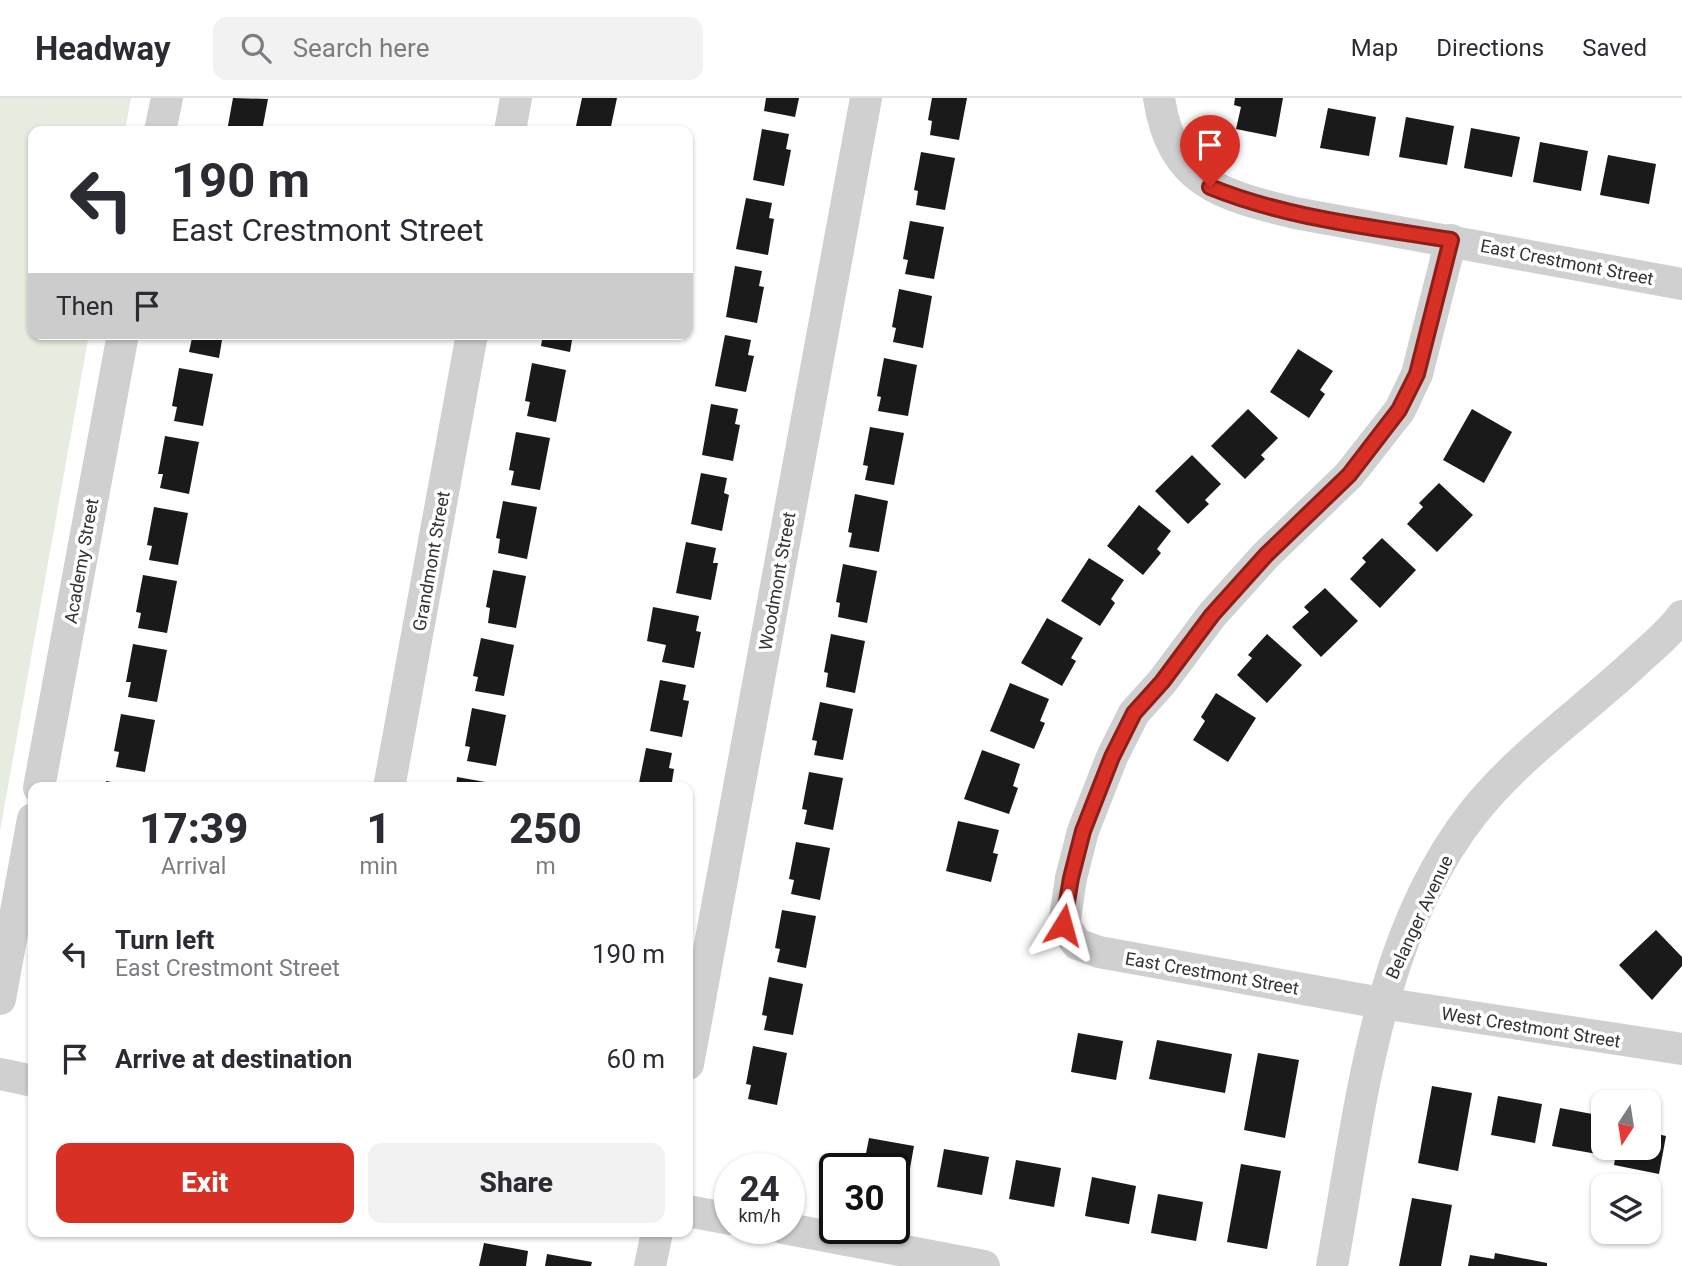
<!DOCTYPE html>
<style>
:root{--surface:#fff;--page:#f2f2f3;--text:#2b2b33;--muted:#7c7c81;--line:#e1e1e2;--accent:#d93025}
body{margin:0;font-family:Roboto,sans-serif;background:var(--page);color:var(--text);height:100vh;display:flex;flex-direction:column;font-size:26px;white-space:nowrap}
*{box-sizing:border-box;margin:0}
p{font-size:23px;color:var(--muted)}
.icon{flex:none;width:38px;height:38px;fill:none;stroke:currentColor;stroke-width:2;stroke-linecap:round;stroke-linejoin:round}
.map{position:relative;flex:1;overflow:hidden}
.panel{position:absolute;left:28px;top:684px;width:665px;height:455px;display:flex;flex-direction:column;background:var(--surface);border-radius:14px;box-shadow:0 2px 5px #0004}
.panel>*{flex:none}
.hud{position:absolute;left:28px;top:28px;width:665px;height:214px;border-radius:14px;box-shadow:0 2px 5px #0004;background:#fff;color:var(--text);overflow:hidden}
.needle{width:46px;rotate:192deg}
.fabs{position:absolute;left:1591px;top:992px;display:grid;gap:14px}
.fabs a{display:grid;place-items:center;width:70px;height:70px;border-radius:14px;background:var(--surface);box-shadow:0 2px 5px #0004;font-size:35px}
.speed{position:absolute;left:714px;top:1055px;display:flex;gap:14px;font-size:35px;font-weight:700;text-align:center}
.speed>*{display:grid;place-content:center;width:91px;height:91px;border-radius:50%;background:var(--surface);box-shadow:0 2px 5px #0004;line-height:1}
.speed small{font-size:18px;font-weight:400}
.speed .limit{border:4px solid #111;border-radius:10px;background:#fff;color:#111}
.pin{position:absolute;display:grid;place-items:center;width:60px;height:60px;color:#fff;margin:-72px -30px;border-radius:50% 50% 50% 0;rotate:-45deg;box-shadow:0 0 7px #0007}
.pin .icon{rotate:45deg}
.me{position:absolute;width:77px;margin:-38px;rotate:8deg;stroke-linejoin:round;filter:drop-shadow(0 0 5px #0008)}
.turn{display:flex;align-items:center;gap:24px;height:147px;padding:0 28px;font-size:32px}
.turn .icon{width:91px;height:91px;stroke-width:2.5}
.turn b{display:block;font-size:49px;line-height:60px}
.then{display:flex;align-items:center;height:66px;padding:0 28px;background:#0003;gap:14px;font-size:26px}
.eta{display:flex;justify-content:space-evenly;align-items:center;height:119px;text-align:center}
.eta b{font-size:42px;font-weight:800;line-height:49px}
.primary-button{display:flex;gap:14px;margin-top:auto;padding:14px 28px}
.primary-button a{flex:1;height:80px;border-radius:14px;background:var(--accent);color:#fff;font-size:28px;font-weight:800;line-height:80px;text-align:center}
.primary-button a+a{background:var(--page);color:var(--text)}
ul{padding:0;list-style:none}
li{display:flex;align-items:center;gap:21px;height:105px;padding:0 28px}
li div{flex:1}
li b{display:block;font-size:26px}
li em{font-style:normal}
header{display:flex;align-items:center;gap:42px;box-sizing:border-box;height:98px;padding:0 35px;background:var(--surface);border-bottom:2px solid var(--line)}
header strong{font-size:33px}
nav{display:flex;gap:38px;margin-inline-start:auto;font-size:24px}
.search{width:490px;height:63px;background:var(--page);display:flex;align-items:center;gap:18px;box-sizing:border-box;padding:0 24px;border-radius:14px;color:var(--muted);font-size:26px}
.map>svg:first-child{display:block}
</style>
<header>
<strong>Headway</strong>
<div class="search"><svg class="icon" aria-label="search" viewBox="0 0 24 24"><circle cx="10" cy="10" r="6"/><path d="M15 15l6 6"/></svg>Search here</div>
<nav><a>Map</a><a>Directions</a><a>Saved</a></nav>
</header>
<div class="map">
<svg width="1682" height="1168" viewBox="0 0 1682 1168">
<rect width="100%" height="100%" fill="#fff"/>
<polygon fill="#e6ecdf" points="0,0 131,0 125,33 33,33 33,236 89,236 0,733"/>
<g fill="#1a1a1a">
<polygon points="233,0 268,1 262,33 227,33"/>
<polygon points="582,0 617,0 610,33 580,33 581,29 576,28"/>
<polygon points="766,0 799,0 795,19 764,13"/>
<polygon points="932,0 967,0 959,42 930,37 932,23 928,22"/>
<polygon points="1235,0 1283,0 1276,39 1236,31 1241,9 1234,7"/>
<polygon points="1328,10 1376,19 1369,58 1320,50"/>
<polygon points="1406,19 1454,28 1447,67 1399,59"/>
<polygon points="1471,30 1520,39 1512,79 1464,70"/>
<polygon points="762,31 789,36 786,51 791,52 784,88 753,82"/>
<polygon points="1540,44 1588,53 1581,93 1533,84"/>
<polygon points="921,54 955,60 945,112 916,107 918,93 914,92"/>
<polygon points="1608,57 1656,66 1649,106 1600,97"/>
<polygon points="746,100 772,105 769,120 774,121 768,157 736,151"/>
<polygon points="910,123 944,129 934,181 905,176 908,162 903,161"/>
<polygon points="735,168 762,173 759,188 764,189 757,225 726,219"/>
<polygon points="899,191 932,198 923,250 893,244 896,230 892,229"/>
<polygon points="188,236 223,236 219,260 189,254 192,240"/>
<polygon points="543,236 573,236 570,254 541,248"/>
<polygon points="725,237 751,242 748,257 754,258 746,294 715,288"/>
<polygon points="1298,251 1333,273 1320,292 1325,296 1309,320 1270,294"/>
<polygon points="884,260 917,267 908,318 878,313 881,299 877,298"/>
<polygon points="532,265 566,272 556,324 527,318 530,304 525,303"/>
<polygon points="179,270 213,276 203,328 174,323 177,309 172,308"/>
<polygon points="711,306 738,311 735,326 740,327 733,363 702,357"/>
<polygon points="1248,311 1278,340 1261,357 1265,361 1245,381 1211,348"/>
<polygon points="1472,311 1512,334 1484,385 1443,362"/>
<polygon points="870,329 904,335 894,387 865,382 868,368 863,367"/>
<polygon points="516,334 550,340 540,392 511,387 514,373 509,372"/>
<polygon points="165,338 199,344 189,396 160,390 163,376 158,376"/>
<polygon points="1192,357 1221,386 1205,402 1209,406 1188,426 1155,393"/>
<polygon points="701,375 727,380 724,395 729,397 722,433 691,426"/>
<polygon points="1439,385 1473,417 1437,454 1407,426 1423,409 1419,405"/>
<polygon points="855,396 888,403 879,454 849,449 852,435 848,434"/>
<polygon points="503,403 537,409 527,461 498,455 500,441 496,440"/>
<polygon points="1139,407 1171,433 1157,451 1161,455 1143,477 1107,448"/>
<polygon points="154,409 188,415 178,467 149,462 152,448 147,447"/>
<polygon points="1382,440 1416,472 1380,510 1350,481 1366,464 1362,460"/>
<polygon points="686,444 716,450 713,465 718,465 711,502 676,495"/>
<polygon points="1089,460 1124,482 1111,501 1115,505 1100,528 1061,503"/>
<polygon points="843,466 877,473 867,525 838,519 840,505 836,504"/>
<polygon points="493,472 526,478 516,530 488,525 490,510 486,509"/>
<polygon points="143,477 177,483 167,535 138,530 141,515 136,514"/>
<polygon points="1325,490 1358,523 1321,559 1292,529 1309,514 1304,509"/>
<polygon points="653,509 699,518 696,533 701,534 694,570 662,564 666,547 647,543"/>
<polygon points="1047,520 1083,540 1071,560 1076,563 1062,588 1021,565"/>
<polygon points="831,536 865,543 855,595 826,589 828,575 824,574"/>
<polygon points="1267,536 1302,567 1267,605 1237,577 1252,560 1248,557"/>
<polygon points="481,540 514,547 504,598 475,593 478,579 473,578"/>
<polygon points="133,546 167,552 157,604 128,599 131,584 126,584"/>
<polygon points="660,582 686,587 683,602 689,603 682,639 650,633"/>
<polygon points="1010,585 1049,601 1040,623 1045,625 1034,651 990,633"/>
<polygon points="1216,595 1256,620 1228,664 1193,642 1205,623 1201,619"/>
<polygon points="820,604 853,611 843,662 814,657 817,643 812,642"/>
<polygon points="472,610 506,617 496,668 467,663 470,649 465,648"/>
<polygon points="121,616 155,622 145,674 116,669 119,654 114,653"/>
<polygon points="646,650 672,655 669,670 674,671 671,690 638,690"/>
<polygon points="982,652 1020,666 1013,688 1018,690 1009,716 964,701"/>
<polygon points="809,674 843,680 833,732 804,726 807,712 802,711"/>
<polygon points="457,679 491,685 490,690 456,690"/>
<polygon points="106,683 134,688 134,690 105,690"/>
<polygon points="958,723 999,732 993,755 998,756 991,784 946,773"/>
<polygon points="796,744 830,750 820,802 791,796 794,782 789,781"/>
<polygon points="782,812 816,818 806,870 777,864 780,851 775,850"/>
<polygon points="1656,832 1682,859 1682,868 1652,902 1619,867"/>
<polygon points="769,879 803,886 793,937 764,932 767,918 762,917"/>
<polygon points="1078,935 1123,943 1116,982 1071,974"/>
<polygon points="1157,942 1232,956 1225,995 1149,981"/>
<polygon points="753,948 787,955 777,1007 748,1001 751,987 746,986"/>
<polygon points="1258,955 1299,962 1285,1040 1244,1032"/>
<polygon points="1432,988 1472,995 1458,1073 1418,1065"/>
<polygon points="1498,998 1542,1006 1535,1045 1491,1037"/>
<polygon points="1560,1010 1603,1018 1597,1056 1552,1048"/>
<polygon points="1648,1034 1666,1038 1659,1076 1614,1067 1617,1050 1648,1050"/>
<polygon points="869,1040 914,1048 907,1087 894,1085 894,1071 863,1071"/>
<polygon points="944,1051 989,1059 982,1097 937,1089"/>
<polygon points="1016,1062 1061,1070 1054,1109 1009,1101"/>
<polygon points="1241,1066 1281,1073 1267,1151 1227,1144"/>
<polygon points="1092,1079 1136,1088 1129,1126 1085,1118"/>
<polygon points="1158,1096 1203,1104 1196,1143 1151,1135"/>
<polygon points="1412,1100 1452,1107 1441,1168 1399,1168"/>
<polygon points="484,1145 528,1153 526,1168 479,1168"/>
<polygon points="1495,1155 1547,1165 1547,1168 1468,1168 1470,1157 1494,1161"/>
<polygon points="547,1156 592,1164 591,1168 545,1168"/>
</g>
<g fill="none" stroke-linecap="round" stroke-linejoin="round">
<g stroke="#d0d0d0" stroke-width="32">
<path d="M1159,0c13,85 62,97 136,115l387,71"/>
<polyline points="160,33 167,0"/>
<polyline points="510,33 516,0"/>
<polyline points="1451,142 1417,276 1400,312 1349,377 1266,457 1212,517 1162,584 1134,615 1112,659 1083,733 1071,780 1064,827 1077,846 1099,854 1381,905 1682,951"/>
<polyline points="39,690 123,236"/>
<polyline points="389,690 472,236"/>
<polyline points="0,901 33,721"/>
<polyline points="688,966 866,0"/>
<polyline points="0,976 33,983"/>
<polyline points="688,1113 730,1121"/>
<polyline points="783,1130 984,1168"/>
<polyline points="650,1168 657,1134"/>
<path d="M1332,1168c28,-152 43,-329 142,-454 46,-58 110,-101 163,-151 15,-14 33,-28 45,-45"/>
</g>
</g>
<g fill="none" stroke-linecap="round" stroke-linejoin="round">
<defs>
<path id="route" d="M1063,827l8,-47 12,-47 29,-74 22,-44 28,-31 50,-67 54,-60 83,-80 50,-65 18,-36 34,-134c-80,-13 -165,-22 -241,-53"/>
</defs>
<use href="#route" stroke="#8d1f18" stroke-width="18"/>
<use href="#route" stroke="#d93025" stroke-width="12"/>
</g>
<g text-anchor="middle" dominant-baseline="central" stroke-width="7" stroke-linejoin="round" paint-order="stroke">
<g font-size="18" fill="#333" stroke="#fff">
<text transform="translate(1567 164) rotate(11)">East Crestmont Street</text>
<text transform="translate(81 463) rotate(-80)">Academy Street</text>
<text transform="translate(431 463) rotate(-80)">Grandmont Street</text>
<text transform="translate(777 483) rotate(-80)">Woodmont Street</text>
<text transform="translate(1419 819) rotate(-65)">Belanger Avenue</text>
<text transform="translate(1212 875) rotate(10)">East Crestmont Street</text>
<text transform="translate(1531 929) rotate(9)">West Crestmont Street</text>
</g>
</g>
</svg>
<div class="fabs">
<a><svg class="needle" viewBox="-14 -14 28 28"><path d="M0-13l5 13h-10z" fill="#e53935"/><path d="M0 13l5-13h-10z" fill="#7c7c81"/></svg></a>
<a><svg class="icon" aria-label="layers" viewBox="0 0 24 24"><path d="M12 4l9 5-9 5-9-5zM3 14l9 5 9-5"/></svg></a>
</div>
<div class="speed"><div>24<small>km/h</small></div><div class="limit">30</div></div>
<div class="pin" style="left:1210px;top:89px;background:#d93025"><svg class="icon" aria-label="arrive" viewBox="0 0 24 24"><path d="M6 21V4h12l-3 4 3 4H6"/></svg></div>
<svg class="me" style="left:1063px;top:827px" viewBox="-20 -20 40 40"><path d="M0-17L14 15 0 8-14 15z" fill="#d93025" stroke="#fff" stroke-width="4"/></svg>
<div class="hud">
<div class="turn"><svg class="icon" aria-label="left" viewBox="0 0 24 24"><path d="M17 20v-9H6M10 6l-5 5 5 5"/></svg><div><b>190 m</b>East Crestmont Street</div></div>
<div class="then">Then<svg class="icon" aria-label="arrive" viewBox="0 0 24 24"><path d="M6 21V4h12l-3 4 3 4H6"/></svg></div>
</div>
<section class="panel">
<div class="eta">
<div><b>17:39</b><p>Arrival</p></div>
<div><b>1</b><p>min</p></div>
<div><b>250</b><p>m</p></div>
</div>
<ul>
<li><svg class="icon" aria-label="left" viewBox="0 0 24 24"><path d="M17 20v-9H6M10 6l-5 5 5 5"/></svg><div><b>Turn left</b><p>East Crestmont Street</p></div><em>190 m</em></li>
<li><svg class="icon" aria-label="arrive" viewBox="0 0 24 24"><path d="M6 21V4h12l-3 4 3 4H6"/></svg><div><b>Arrive at destination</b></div><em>60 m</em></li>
</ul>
<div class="primary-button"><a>Exit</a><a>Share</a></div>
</section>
</div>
